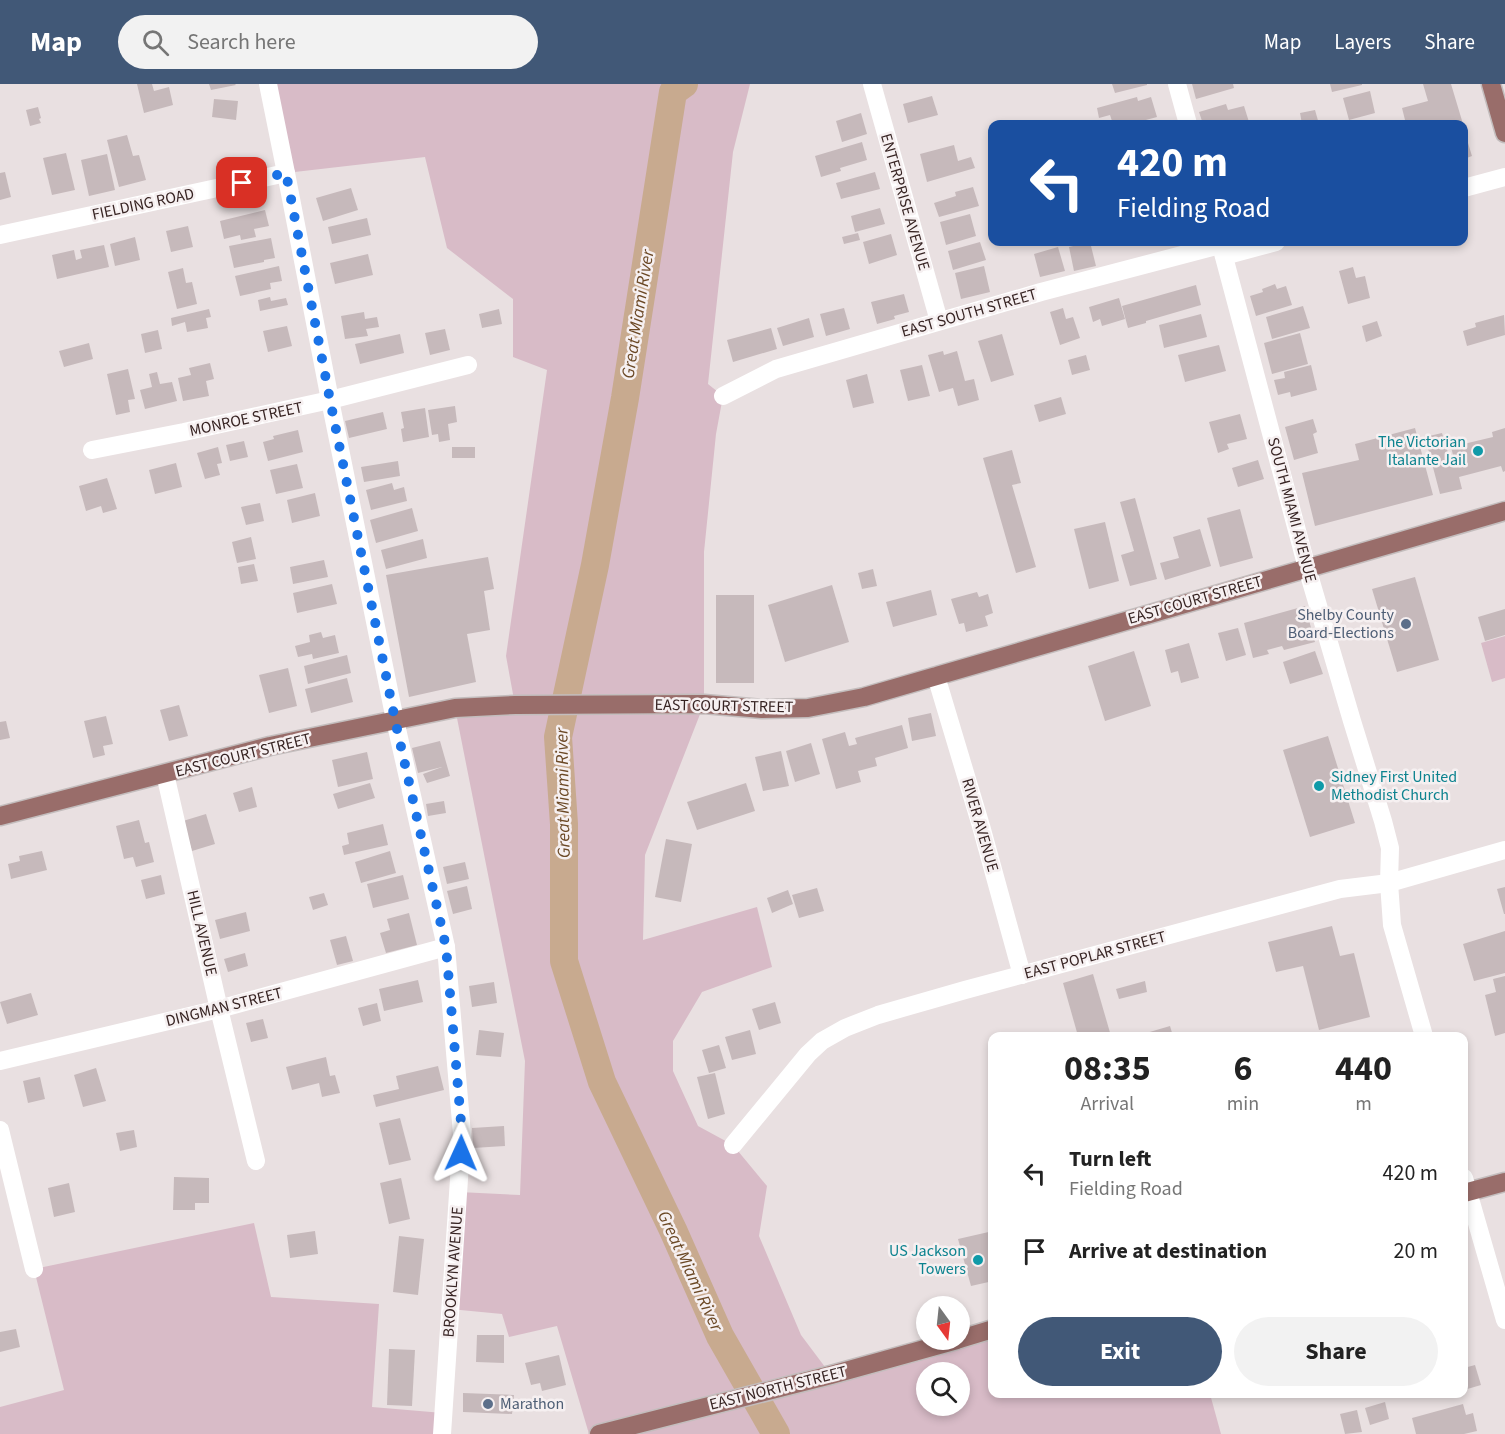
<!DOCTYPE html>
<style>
:root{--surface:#fff;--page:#f2f2f2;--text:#222;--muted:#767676;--accent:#415877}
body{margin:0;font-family:"Source Sans 3",sans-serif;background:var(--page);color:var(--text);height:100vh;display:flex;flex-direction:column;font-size:22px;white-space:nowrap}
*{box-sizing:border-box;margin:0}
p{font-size:20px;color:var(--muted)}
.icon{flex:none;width:33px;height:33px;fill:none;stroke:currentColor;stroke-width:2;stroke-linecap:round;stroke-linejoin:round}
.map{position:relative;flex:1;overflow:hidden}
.sheet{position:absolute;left:988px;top:948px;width:480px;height:366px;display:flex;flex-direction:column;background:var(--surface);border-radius:12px;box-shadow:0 3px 9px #0003}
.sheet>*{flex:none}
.banner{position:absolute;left:988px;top:36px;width:480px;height:126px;border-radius:12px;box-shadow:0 3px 9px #0003;background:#1a4fa0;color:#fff;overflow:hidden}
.needle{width:39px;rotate:165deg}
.tools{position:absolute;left:916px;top:1212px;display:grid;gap:12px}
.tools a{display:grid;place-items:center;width:54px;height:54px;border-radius:50%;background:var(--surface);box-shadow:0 3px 9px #0003;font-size:30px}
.pin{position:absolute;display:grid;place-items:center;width:51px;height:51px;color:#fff;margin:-26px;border-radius:12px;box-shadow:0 3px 9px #0006}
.me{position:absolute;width:66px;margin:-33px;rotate:1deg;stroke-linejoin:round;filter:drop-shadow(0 0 4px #0008)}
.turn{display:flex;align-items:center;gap:21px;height:126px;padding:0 30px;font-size:27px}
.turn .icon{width:78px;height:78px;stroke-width:2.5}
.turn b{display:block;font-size:42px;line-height:51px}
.eta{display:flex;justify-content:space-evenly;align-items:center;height:102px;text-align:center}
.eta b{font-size:36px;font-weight:700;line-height:42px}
.button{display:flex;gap:12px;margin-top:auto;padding:12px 30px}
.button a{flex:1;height:69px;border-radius:36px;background:var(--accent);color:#fff;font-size:24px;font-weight:700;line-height:69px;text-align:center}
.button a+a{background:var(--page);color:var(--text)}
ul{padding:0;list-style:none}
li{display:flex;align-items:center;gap:18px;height:78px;padding:0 30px}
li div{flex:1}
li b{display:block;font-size:22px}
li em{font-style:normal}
header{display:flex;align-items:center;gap:36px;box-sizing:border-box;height:84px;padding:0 30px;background:var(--accent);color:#fff}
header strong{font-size:28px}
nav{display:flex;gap:33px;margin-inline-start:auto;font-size:21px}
.search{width:420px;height:54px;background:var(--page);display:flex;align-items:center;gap:15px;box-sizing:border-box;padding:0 21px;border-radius:33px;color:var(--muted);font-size:22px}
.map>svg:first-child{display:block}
</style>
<header>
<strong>Map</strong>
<div class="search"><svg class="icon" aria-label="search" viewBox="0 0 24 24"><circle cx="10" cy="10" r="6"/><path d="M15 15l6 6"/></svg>Search here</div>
<nav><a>Map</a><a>Layers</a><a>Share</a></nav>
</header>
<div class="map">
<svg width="1505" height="1350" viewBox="0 0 1505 1350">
<rect width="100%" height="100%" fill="#e9e0e1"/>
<g fill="#d8bbc7" fill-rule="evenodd">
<path d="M268,0h482l-17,68 -25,232 15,12 -7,38 -12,118v152l-59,151 -2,85 114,-33 15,60 -70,25 -29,49v30l25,55 35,19 34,41 -8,50 42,99 30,40 162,-46v65h217l11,40h-632l-32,-108 -48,11 -7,-23 -52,-5 9,-117 61,3 5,-134 -70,-353 60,-3 -9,-49 41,-286 -34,-13v-58l-66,-51 -22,-91 -139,16zM927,1288h33v34h-33z"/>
<polygon points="1505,552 1505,594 1492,598 1481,559"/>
<polygon points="254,1139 271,1213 379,1220 372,1323 443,1329 442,1350 0,1350 0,1323 64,1306 34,1185"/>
</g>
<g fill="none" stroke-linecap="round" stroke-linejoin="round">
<polyline stroke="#c8aa8f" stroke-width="28" points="684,0 673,8 625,314 595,481 558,653 564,740 564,877 602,998 673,1146 720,1252 776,1350"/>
</g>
<g fill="#c6b9bb">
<polygon points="137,0 152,0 154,7 169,3 173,21 144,29"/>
<polygon points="209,0 235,0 236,1 211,6"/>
<polygon points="1112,0 1147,0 1147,1 1115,9"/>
<polygon points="1192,0 1233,0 1234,4 1196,15"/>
<polygon points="1330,0 1362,0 1362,1 1332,8"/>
<polygon points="1423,0 1451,0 1463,40 1406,40 1402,24 1428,17"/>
<polygon points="1370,7 1375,29 1349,36 1343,14"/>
<polygon points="932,12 938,31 908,39 903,20"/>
<polygon points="1137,13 1138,17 1151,13 1157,33 1131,40 1113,40 1110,31 1099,34 1097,24"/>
<polygon points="214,15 238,17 236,36 212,33"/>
<polygon points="1226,20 1228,26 1244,22 1249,38 1239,40 1212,40 1212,38 1203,40 1199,28"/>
<polygon points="38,23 41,34 39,35 41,39 30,42 26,26"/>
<polygon points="1315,26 1319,40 1302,40 1300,29"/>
<polygon points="861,29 867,50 842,58 836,37"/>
<polygon points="1464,46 1472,72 1464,75"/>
<polygon points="127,51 133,72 139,71 146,96 119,103 107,56"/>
<polygon points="862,58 867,76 840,84 841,87 821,93 815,72"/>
<polygon points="954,61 958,77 971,73 975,84 927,98 920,70"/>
<polygon points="66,69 75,106 52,111 43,74"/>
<polygon points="107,70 115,106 89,112 81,76"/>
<polygon points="5,88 11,113 0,116 0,89"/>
<polygon points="875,88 880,105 841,115 836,99"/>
<polygon points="973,103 979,122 939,133 934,119 956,112 955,108"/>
<polygon points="351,104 358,126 323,137 316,114"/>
<polygon points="880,124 885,140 855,148 851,132"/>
<polygon points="265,126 269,142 254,145 256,153 241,156 240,151 224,155 220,137"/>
<polygon points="970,130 976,152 946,161 940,138"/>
<polygon points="367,134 371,151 332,160 328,143"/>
<polygon points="188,142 193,163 171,168 166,147"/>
<polygon points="858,149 860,156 844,160 842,153"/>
<polygon points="891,150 897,171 869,180 863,158"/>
<polygon points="135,153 140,176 115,182 110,160"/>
<polygon points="271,154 275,174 264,176 264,178 234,184 229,162"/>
<polygon points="980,158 986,176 953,186 948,167"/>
<polygon points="1090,158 1096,182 1074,187 1069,163"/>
<polygon points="104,161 109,183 57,195 52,171 74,166 76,176 82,174 80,166"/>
<polygon points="1058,163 1065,187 1040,193 1034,170"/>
<polygon points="368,170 373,191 335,200 330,179"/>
<polygon points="279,182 282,197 270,199 271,205 240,212 235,192"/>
<polygon points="984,182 990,208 961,215 955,189"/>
<polygon points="1353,183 1356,194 1365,192 1370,214 1348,220 1339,187"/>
<polygon points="183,184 186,199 192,198 197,220 177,225 168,188"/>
<polygon points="1275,200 1277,205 1286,202 1292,221 1256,232 1250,212 1263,208 1262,205"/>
<polygon points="1196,201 1201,221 1146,237 1146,239 1128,244 1122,222"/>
<polygon points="904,210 909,228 894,232 895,235 877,240 871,218"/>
<polygon points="270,213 271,217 286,214 288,221 260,227 258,216"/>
<polygon points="1119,214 1125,235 1102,242 1100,235 1093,238 1089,223"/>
<polygon points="1303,222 1310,244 1272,255 1266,233"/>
<polygon points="844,224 850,245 826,252 820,230"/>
<polygon points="1063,224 1066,235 1073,233 1080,254 1060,261 1050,228"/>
<polygon points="209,225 211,233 206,234 208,244 187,248 185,238 172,242 171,234"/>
<polygon points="499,225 502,240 482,244 479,230"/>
<polygon points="364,228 365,235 377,233 379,243 366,245 368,252 345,255 341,232"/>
<polygon points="1201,230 1207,253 1164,264 1159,241"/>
<polygon points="1504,231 1505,251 1467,262 1463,247 1476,243 1475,239"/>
<polygon points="809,234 814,253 783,262 777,244"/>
<polygon points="1377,237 1382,252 1366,258 1362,242"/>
<polygon points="287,242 292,262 268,268 263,247"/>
<polygon points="771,244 777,265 733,278 727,256"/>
<polygon points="445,245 450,266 430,271 425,249"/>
<polygon points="158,246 162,265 145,269 141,250"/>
<polygon points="1300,249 1308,280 1272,290 1264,259"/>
<polygon points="400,250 404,269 360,280 355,260"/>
<polygon points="1002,250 1014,291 991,298 978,257"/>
<polygon points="89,259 93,275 64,283 59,267"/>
<polygon points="1219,261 1226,287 1185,298 1178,271"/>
<polygon points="943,267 944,271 957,267 965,297 974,295 979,316 958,322 953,304 939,308 928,271"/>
<polygon points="1086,271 1090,286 1072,291 1068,276"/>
<polygon points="210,279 214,295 206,297 209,312 183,317 178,294 191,291 189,284"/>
<polygon points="922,281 930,312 908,317 900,286"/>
<polygon points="1311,281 1317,306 1291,313 1290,308 1278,311 1274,296 1285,294 1284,288"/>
<polygon points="128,285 135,315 128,316 130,328 116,331 107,290"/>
<polygon points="157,288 160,300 172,298 177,317 145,325 140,306 152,303 149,290"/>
<polygon points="867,290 874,319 853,324 846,296"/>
<polygon points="1061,313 1066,330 1039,338 1034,321"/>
<polygon points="455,322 457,338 448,340 450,356 439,358 438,350 432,351 428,326"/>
<polygon points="425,324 429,353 403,358 401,345 404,344 401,328"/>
<polygon points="383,328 387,345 349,354 345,337"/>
<polygon points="1240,330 1247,355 1227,360 1229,365 1218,369 1209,338"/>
<polygon points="1313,335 1317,348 1313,350 1318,369 1294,376 1285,343"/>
<polygon points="1415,344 1433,411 1315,442 1302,389 1359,376 1355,360"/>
<polygon points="1505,344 1505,387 1503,388 1501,382 1459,393 1462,405 1440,410 1425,353 1442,349 1449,372 1453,371 1451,363 1493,353 1492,348"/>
<polygon points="298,346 303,368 268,377 263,358 274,355 273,352"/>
<polygon points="244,357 248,373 230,377 226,361"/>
<polygon points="218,363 222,379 217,380 220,391 205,395 197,369"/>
<rect x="452" y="363" width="23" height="11"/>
<polygon points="1012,366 1021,399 1012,401 1036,483 1016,489 983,374"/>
<polygon points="1258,376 1264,395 1238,403 1232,384"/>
<polygon points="398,377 400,392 364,398 361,383"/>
<polygon points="176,379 182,403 155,410 149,386"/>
<polygon points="297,380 303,404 276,410 270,386"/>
<polygon points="107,394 117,425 103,429 101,422 86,427 79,402"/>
<polygon points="392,399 394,406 404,403 407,417 371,426 366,406"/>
<polygon points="315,409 320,432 292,439 287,416"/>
<polygon points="1135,414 1157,495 1130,502 1121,471 1134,467 1120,418"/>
<polygon points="260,419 264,437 246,441 241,423"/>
<polygon points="412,424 418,447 376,459 370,436"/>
<polygon points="1240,425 1253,474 1220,483 1207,434"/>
<polygon points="1105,438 1119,497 1089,505 1074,445"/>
<polygon points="1200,445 1211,482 1165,496 1160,479 1179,474 1173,453"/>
<polygon points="251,453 256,475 237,479 232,458"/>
<polygon points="423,455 427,474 386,485 381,466"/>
<polygon points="488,473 494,505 484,507 490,546 467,550 476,598 409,613 386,491"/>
<polygon points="324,476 328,493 293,500 290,483"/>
<polygon points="254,480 258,497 241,500 238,483"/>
<polygon points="873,485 877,502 862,505 858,489"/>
<polygon points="1415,493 1439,576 1397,588 1372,505"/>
<polygon points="332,500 337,520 297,529 293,509"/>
<polygon points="832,501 849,558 785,578 768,521"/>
<polygon points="931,506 937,531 893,543 886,518"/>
<polygon points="977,508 979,513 988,510 993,529 985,532 988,542 966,548 964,539 959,540 951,515"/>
<rect x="716" y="511" width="38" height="88"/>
<polygon points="1305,522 1315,558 1284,566 1282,562 1267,566 1269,570 1253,574 1244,539"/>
<polygon points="1505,525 1505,551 1485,557 1478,533"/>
<polygon points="1238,544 1246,571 1226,577 1218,549"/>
<polygon points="321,548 323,554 335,551 339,569 313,575 312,570 298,573 295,562 310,558 309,551"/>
<polygon points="1189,559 1199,594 1181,599 1178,587 1171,589 1165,566"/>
<polygon points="1134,567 1151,622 1105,637 1088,582"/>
<polygon points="1315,567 1323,590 1290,600 1283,578"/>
<polygon points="347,571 351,589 308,600 304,582"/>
<polygon points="288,584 297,622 269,629 259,591"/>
<polygon points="347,594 353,618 311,629 305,605"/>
<polygon points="179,621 188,652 169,657 160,626"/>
<polygon points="931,629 936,652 912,657 908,634"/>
<polygon points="106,632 113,660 103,662 105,671 93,674 84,637"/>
<polygon points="6,637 10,654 0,656 0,638"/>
<polygon points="902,641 908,664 875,674 877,682 858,687 861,698 836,705 822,655 845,648 849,662 857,660 855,654"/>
<polygon points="1328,652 1355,739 1310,753 1283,666"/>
<polygon points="440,657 450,692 427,699 423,690 442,683 418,689 412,664"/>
<polygon points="811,659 820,690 795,698 786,667"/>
<polygon points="781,667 789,702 763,707 755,673"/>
<polygon points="367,668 373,695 338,703 332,676"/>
<polygon points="370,699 375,714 338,725 333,710"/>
<polygon points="746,699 755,727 697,746 687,718"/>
<polygon points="252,703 257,723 239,728 233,709"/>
<polygon points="444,717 446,729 428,732 426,720"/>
<polygon points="206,730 215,760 192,767 183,737"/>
<polygon points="139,736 145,759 149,758 154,778 136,783 133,773 124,775 116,742"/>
<polygon points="383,740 388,761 344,771 342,762 349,760 347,749"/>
<polygon points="666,755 692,760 681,818 655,813"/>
<polygon points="42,767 47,786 11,795 8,780 20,777 19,772"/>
<polygon points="390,767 396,789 361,799 355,778"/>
<polygon points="465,778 469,795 447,800 443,783"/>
<polygon points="161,791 165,810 146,815 141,796"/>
<polygon points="403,791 409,815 373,824 367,800"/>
<polygon points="467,802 472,825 453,830 447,807"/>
<polygon points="1505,803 1505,830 1504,830 1497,805"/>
<polygon points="817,804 824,827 799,834 792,811"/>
<polygon points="788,806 793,820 772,829 767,814"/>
<polygon points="324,809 328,821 313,826 309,813"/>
<polygon points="246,828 250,847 220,855 215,836"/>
<polygon points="409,829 417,861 386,869 380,849 390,846 387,835"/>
<polygon points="1332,842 1340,872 1354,869 1370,933 1319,946 1303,882 1276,888 1268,858"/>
<polygon points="1505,847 1505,889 1474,897 1463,860"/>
<polygon points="346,852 353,877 337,881 330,856"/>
<polygon points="245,869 248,882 228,888 224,875"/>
<polygon points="1093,890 1111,952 1078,952 1063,899"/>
<polygon points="1505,892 1505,949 1495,952 1485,911 1496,908 1493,895"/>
<polygon points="418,896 423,918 384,927 379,905"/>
<polygon points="1145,897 1147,908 1119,915 1116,905"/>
<polygon points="494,898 497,919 472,923 469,902"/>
<polygon points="31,909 38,931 7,940 0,918"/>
<polygon points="775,918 781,939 759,946 752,925"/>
<polygon points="377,919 381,937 363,942 358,924"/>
<polygon points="263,935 268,954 251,958 246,939"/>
<polygon points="1170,942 1173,952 1136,952"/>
<polygon points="479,946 504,949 501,973 476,971"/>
<polygon points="750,946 756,970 732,976 725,953"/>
<polygon points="719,961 726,984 709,989 702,966"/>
<polygon points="326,973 330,992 335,991 340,1009 322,1013 319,999 292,1006 286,983"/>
<polygon points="438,982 444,1006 376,1023 373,1011 399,1005 396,992"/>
<polygon points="96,984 106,1017 83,1023 74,991"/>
<polygon points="715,989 725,1030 708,1035 697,993"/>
<polygon points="40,993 45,1015 28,1019 23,997"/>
<polygon points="400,1034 411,1076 389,1081 379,1039"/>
<polygon points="504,1042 505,1062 473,1064 472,1044"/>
<polygon points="134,1046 137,1063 120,1067 116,1049"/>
<polygon points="174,1093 209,1094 209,1119 195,1119 195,1126 173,1126"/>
<polygon points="401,1094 410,1135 389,1140 380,1099"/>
<polygon points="69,1099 75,1128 54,1133 48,1104"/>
<polygon points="315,1147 318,1170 290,1174 287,1151"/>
<polygon points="993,1147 993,1197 971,1202 958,1155"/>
<polygon points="399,1152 424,1155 418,1211 393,1208"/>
<polygon points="16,1245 20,1263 0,1268 0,1248"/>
<polygon points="477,1251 504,1251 504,1279 476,1278"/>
<polygon points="389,1265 415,1266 412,1322 387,1321"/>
<polygon points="559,1271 566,1301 542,1307 540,1299 531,1301 525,1279"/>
<polygon points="1475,1281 1481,1301 1464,1306 1464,1284"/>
<polygon points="463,1309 514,1311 512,1330 463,1328"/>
<polygon points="1385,1318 1389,1335 1370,1341 1365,1324"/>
<polygon points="1463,1320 1466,1331 1473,1329 1477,1347 1464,1350 1416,1350 1412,1334"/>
<polygon points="1357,1326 1362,1348 1345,1350 1340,1330"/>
</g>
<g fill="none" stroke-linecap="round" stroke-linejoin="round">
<defs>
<g id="major">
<polyline points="1491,0 1505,49"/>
<polyline points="0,732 270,662 455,624 515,621 704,620 762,625 808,624 864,613 1505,427"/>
<polyline points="1464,1109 1505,1098"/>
<polyline points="960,1255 993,1245"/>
<polyline points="599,1350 831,1291 957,1256"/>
</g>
</defs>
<use href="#major" stroke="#c3bdbd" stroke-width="21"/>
<g stroke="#fff" stroke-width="18">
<polyline points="268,0 286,89 330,316 395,636 446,863 462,1050 442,1350"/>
<polyline points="872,0 939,237"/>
<polyline points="1177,0 1188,40"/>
<polyline points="1464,104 1505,93"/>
<polyline points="0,151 286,89"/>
<polyline points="1220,158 1307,484 1352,637 1383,737 1390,764 1389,799 1392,841 1424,952"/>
<polyline points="1224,172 1276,158"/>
<polyline points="723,312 776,285 1041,208 1220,161"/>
<polyline points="92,366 184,348 330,316 468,281"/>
<polyline points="936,592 981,742 1022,891"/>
<polyline points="165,690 219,925 256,1077"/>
<polyline points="0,977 219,925 446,863"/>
<polyline points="0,1046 34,1185"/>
<polyline points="733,1061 808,970 822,957 845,944 878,931 965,906 1340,805 1389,799 1505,766"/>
<polyline points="1464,1094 1505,1236"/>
</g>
<use href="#major" stroke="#996d6a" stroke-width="18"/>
</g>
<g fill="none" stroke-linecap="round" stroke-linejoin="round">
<polyline stroke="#1a73e8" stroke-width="10" stroke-dasharray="0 18" points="242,99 286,89 330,316 395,636 446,863 462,1050 461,1069"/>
</g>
<g fill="#0f9aa8" stroke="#f6f0f1" stroke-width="2">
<circle cx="1478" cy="367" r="6"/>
<circle cx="1319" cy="702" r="6"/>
<circle cx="978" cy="1176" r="6"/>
</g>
<g fill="#5c6f8a" stroke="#f6f0f1" stroke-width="2">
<circle cx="1406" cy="540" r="6"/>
<circle cx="488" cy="1320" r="6"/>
</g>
<g text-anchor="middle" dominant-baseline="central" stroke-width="5" stroke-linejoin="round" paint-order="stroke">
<g font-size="16" fill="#372423" stroke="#f6f0f1">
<text transform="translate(905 118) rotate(74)">ENTERPRISE AVENUE</text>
<text transform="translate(143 120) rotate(-12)">FIELDING ROAD</text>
<text transform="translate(969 229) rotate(-16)">EAST SOUTH STREET</text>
<text transform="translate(246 335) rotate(-12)">MONROE STREET</text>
<text transform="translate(1292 426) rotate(75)">SOUTH MIAMI AVENUE</text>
<text transform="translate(1195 516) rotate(-16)">EAST COURT STREET</text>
<text transform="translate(724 622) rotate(1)">EAST COURT STREET</text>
<text transform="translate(243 671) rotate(-14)">EAST COURT STREET</text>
<text transform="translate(980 741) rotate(74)">RIVER AVENUE</text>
<text transform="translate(202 849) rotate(77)">HILL AVENUE</text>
<text transform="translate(1095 871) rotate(-15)">EAST POPLAR STREET</text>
<text transform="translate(224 923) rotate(-14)">DINGMAN STREET</text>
<text transform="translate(453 1188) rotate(-86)">BROOKLYN AVENUE</text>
<text transform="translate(778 1304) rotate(-14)">EAST NORTH STREET</text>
</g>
<g font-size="16" fill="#0d838f" stroke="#f6f0f1" text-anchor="end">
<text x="1466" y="358">The Victorian<tspan x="1466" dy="18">Italante Jail</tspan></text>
<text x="1331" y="693" text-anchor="start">Sidney First United<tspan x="1331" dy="18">Methodist Church</tspan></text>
<text x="966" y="1167">US Jackson<tspan x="966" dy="18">Towers</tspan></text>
</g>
<g font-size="16" fill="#4e5e75" stroke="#f6f0f1" text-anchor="end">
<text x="1394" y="531">Shelby County<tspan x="1394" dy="18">Board-Elections</tspan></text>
<text x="500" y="1320" text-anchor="start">Marathon</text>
</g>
<g font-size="18" font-style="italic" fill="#6b4825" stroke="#f6f0f1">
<text transform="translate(638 230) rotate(-81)">Great Miami River</text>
<text transform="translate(563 709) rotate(-91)">Great Miami River</text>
<text transform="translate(690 1187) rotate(65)">Great Miami River</text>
</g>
</g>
</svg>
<div class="tools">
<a><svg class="needle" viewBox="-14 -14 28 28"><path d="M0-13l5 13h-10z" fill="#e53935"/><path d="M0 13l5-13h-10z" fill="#767676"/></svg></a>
<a><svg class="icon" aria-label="search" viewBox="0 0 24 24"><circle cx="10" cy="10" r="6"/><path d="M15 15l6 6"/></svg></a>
</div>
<div class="pin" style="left:242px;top:99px;background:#d93025"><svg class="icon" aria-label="arrive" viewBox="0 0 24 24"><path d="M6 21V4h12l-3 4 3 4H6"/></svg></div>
<svg class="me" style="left:461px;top:1069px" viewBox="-20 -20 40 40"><path d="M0-17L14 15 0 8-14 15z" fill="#1a73e8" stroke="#fff" stroke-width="4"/></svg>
<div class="banner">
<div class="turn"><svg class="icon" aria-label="left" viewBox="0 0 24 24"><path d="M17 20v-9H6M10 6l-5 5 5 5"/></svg><div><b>420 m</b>Fielding Road</div></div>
</div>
<section class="sheet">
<div class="eta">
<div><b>08:35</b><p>Arrival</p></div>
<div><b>6</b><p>min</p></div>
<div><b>440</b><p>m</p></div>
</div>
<ul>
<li><svg class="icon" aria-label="left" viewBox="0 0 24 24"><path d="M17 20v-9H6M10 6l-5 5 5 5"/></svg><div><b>Turn left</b><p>Fielding Road</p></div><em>420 m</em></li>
<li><svg class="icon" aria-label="arrive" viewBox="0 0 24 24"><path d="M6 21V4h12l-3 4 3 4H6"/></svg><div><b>Arrive at destination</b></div><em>20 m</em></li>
</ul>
<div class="button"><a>Exit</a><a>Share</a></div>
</section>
</div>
